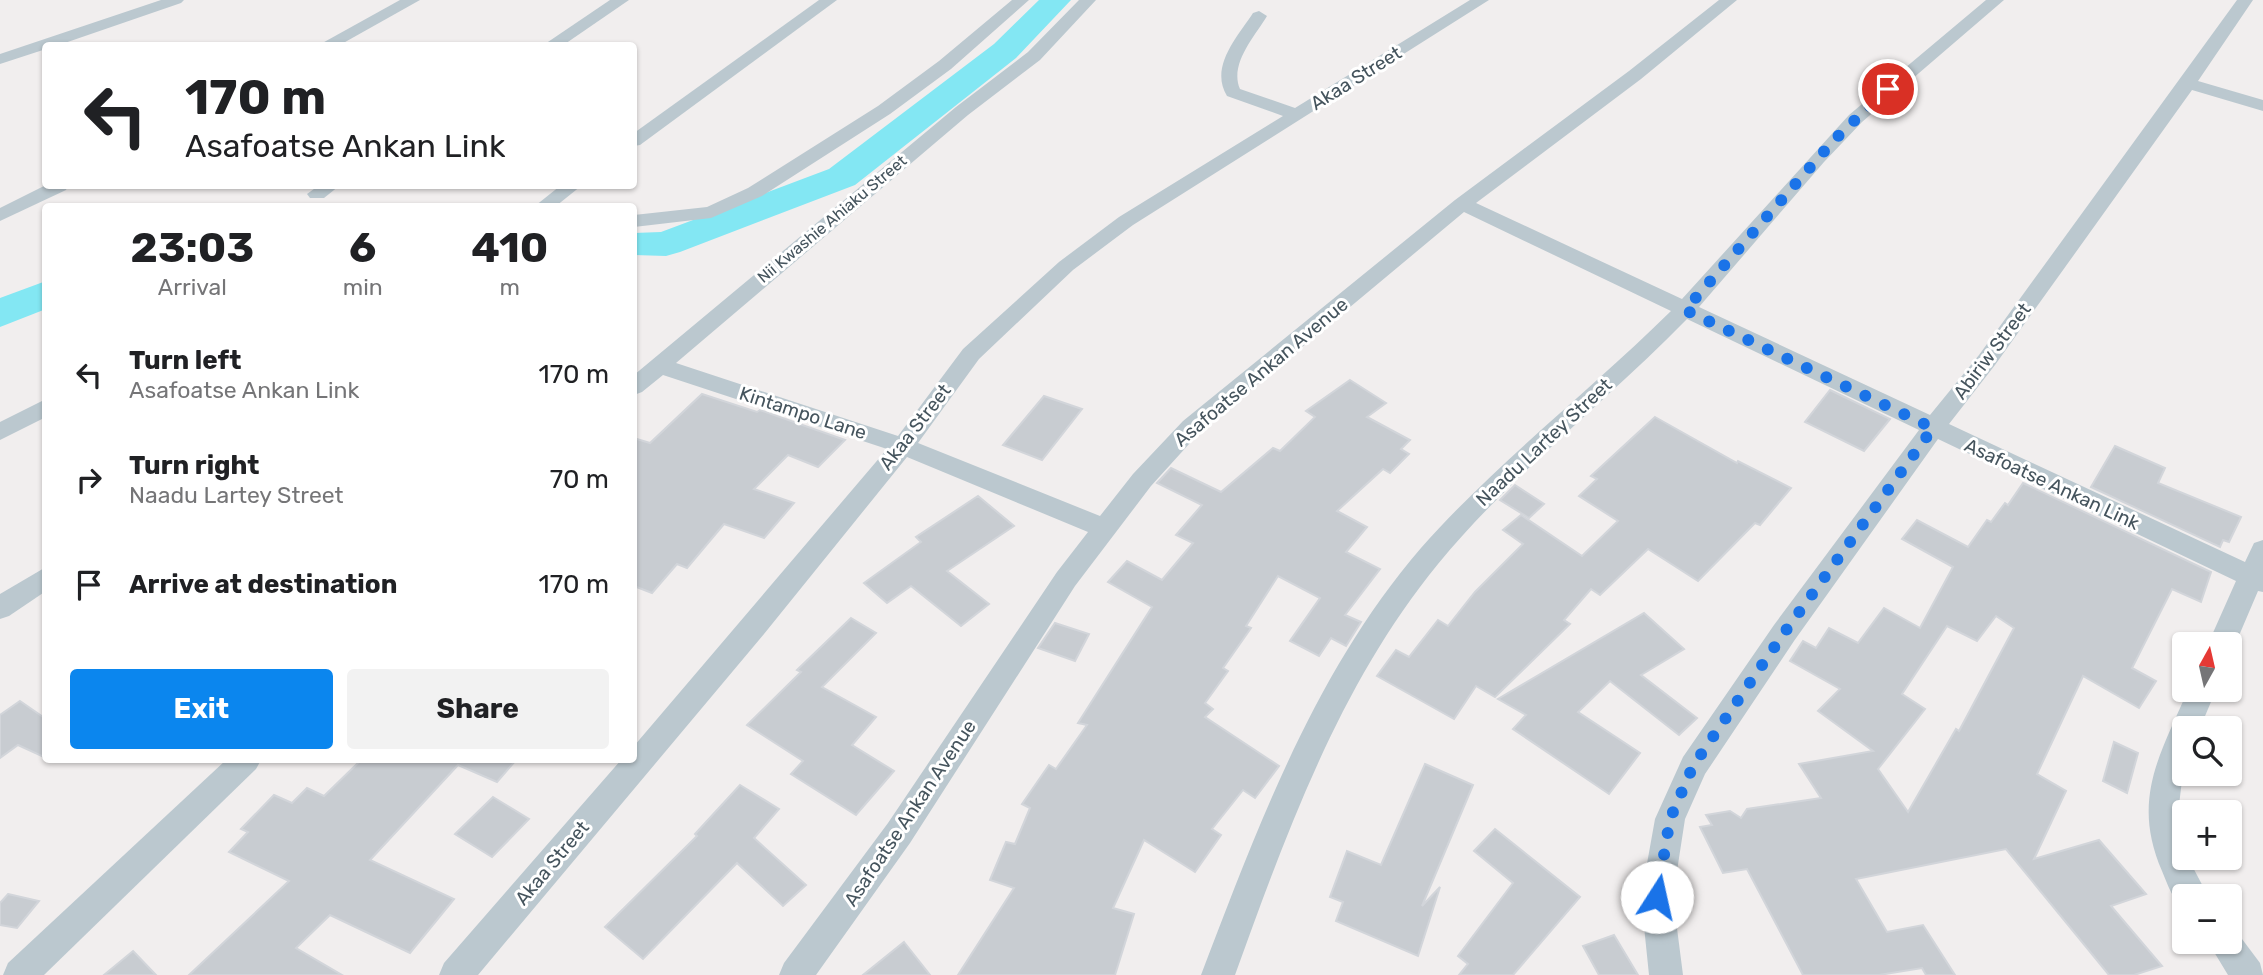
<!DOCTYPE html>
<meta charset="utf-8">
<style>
:root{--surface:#fff;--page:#f2f2f2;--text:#202124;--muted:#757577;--accent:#0b86ee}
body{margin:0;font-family:Rubik,sans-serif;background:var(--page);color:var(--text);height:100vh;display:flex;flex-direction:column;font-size:26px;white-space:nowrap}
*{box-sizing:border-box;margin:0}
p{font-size:23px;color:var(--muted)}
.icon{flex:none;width:38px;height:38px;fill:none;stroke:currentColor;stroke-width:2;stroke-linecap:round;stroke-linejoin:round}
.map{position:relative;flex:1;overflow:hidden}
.sheet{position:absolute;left:42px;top:203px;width:595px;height:560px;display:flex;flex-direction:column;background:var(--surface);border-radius:7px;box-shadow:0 2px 5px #0004}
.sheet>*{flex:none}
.guide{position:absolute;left:42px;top:42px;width:595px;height:147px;border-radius:7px;box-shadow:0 2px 5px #0004;background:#fff;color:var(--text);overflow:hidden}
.needle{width:46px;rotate:8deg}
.tools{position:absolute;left:2172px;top:632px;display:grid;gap:14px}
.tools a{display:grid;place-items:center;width:70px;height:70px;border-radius:7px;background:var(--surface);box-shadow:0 2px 5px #0004;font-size:35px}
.pin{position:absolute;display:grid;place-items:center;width:60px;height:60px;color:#fff;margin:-30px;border:4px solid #fff;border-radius:50%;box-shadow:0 2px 7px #0007}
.me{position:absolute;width:77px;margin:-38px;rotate:10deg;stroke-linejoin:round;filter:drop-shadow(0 0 5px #0008)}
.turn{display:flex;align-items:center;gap:24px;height:147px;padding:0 28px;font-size:32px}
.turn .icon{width:91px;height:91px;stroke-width:2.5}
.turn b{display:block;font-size:49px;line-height:60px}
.eta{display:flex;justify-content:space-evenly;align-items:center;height:119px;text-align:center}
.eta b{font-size:42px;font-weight:700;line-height:49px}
.button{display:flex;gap:14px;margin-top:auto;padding:14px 28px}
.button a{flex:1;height:80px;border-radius:7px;background:var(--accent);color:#fff;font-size:28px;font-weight:700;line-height:80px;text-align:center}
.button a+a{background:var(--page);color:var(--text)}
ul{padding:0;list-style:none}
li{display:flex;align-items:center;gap:21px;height:105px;padding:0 28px}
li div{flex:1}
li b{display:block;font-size:26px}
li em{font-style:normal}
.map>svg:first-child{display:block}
</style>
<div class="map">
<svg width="2263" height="975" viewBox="0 0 2263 975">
<rect width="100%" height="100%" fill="#f1eeee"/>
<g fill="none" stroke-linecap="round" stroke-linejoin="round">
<g fill="#83e7f3" fill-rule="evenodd">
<polygon points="1039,0 1071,0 1016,58 855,185 680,252 666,256 634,255 634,233 661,232 829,169 994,44"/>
<polygon points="46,281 46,309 0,327 0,298"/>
</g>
</g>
<g fill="#c8ccd1" stroke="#d2d5da" stroke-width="2" fill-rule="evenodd">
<polygon points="1350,380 1386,403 1367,417 1410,440 1401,449 1409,454 1390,473 1383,469 1337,511 1367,527 1346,552 1380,569 1345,615 1361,622 1346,646 1331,638 1319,656 1290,641 1320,598 1278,576 1246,626 1251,628 1223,668 1228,671 1205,703 1213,709 1205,717 1279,766 1255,798 1243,790 1212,829 1221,835 1195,872 1144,840 1113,908 1134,914 1115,975 958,975 1014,888 990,880 1006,842 1015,844 1030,808 1022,804 1049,765 1056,769 1087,725 1078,723 1152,607 1108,582 1127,561 1162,580 1193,543 1176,535 1202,505 1157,483 1171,468 1221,492 1273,448 1280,451 1315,417 1306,411"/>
<polygon points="1830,390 1890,419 1864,451 1805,422"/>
<polygon points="702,394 757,412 760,410 845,440 818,467 788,455 754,489 794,503 764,538 724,524 687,568 677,564 652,593 634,586 634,438 650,443"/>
<polygon points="1044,396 1082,409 1042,460 1003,445"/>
<polygon points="1655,417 1737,463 1738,461 1791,488 1760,525 1755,523 1698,581 1648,549 1600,595 1591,589 1564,620 1570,624 1495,697 1476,686 1454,719 1377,676 1396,650 1409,657 1438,620 1448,626 1475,592 1523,544 1503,530 1521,515 1582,556 1618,521 1579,496 1597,479 1591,476"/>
<polygon points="2115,446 2165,468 2158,483 2241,517 2229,542 2223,540 2220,547 2091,487"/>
<path d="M2023,483l188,89 -10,30 -29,-13 -40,79 24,13 -17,27 -56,-32 -46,98 29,17 -32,68 65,-19 47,54 -35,12 51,60 -28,9h-25l-103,-126 -150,30 31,53 36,-7 32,50h-29l-4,-7 -43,7h-76l-56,-106 -24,4 -23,-46 12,-2 -6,-10 24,-4 11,7 6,-9 74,-11 -22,-34 74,-13 -55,-40 22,-22 -50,-28 13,-20 13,7 13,-20 29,15 26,-35 36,20 33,-61 -51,-28 15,-19 51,27 19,-27 4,2 14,-19 3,2zM1996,616l18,12 -55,103 -3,-2 -48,83 -30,-43 47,-60 -23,-15 45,-68 30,15z"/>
<polygon points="1515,485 1544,504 1529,518 1500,500"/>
<polygon points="978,496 1014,526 947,571 989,604 961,626 911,586 887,603 864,583 921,542 916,537"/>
<polygon points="1644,613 1684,649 1641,675 1697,718 1679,735 1610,681 1578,712 1640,753 1609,794 1513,729 1526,715 1498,699"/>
<polygon points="851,618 876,633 822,687 876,717 852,745 894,771 856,815 791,774 803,761 747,725 801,672 797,670"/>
<polygon points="1055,623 1089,634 1075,661 1038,648"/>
<polygon points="20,701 46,719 46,758 18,745 0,758 0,715"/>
<polygon points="2114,742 2138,753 2127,793 2103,781"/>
<polygon points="361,760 516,760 497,782 458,765 370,860 454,899 410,953 330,915 296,948 342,975 189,975 289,881 229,852 248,832 241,829 274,795 292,803 307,788 324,796"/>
<polygon points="1425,764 1473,785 1422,906 1440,887 1418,956 1336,921 1343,902 1330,897 1347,851 1381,865"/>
<polygon points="740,785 779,809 754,838 806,885 783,906 737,863 643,959 605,927 697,836 695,834"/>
<polygon points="493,797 529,819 492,857 455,834"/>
<polygon points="1495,829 1580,897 1513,975 1459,975 1468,964 1458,956 1513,883 1474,851"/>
<polygon points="8,894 39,901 17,928 0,925 0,903"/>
<polygon points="1614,935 1638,975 1599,975 1583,946"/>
<polygon points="904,942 930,975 863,975"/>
<polygon points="133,951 156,975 104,975"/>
</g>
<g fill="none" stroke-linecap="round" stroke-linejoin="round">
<g fill="#bbc8cf" fill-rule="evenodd">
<polygon points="161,0 184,0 181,3 56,46 46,46 46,49 0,64 0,54"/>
<polygon points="400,0 420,0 338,46 317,46"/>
<polygon points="610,0 629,0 562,46 542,46"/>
<polygon points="819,0 837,0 640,145 634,146 634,133"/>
<polygon points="1012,0 1029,0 951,69 890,114 762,196 711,218 634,227 634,215 707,207 748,188 878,106 939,61"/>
<path d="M1079,0h17l-56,60 -72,55 -292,248 222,73 65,-87 96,-87 60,-45 164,-101 -56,-20c-18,-29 11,-60 26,-83l6,-2 8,5c-12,20 -38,48 -27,73l55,19 175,-108h19l-356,225 -60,45 -94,89 -61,84 182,73 33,-42 50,-53 272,-221 174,-129 90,-71h18l-96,79 -165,124 206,96 167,-184 137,-115h18l-142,122 -38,40 -125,145 231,108 49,-60 258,-355h16l-55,81 65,19v11l-71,-21 -197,275 -46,59 296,138 9,-19 9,-3v52l-5,-1 -26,61 -2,1v-9h-22l28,-63 -298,-142 -144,202 -89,133 -20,45 -12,78 10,78h-34l-8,-78 14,-78 28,-62 91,-132 145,-195 -232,-111c-81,83 -175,155 -249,245 -98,120 -151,267 -203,411h-34c57,-149 114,-304 220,-427 76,-86 168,-156 250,-237l-207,-99 -265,221 -48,53 -76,100 -165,257 -94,132h-37l5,-12 104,-140 169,-251 31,-40 -181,-75 -143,177 -286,341h-39l5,-12 177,-203h13v-14l253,-297 -224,-74 -21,17 -8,3v-20l322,-268 72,-55z"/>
<polygon points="46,185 68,186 66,190 0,221 0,208"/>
<polygon points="318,186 339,186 324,198 310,198 307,194"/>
<polygon points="560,186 581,186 556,206 535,206"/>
<polygon points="46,399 46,417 0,440 0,422"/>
<polygon points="46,567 46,591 9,616 0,619 0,594"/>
<path d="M2188,690h28l-16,38h-16v36l-5,41 5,53h4l20,38h-24v12c-11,-7 -17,-25 -22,-37 -31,-72 -2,-116 26,-181z"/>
<polygon points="226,760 261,760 256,769 44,975 3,975 8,963"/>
<polygon points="2230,928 2236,931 2260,963 2263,975 2228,975 2208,942 2230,942"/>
</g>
</g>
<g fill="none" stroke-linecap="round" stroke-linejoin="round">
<polyline stroke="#1a73e8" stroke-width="12" stroke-dasharray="0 21.6" points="1657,897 1670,819 1693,766 1784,633 1933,428 1685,310 1835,139 1888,89"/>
</g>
<g text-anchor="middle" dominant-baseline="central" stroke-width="6" stroke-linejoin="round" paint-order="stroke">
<g font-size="16" fill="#45545d" stroke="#fff">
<text transform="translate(832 219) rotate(-40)">Nii Kwashie Ahiaku Street</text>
</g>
<g font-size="19" fill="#45545d" stroke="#fff">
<text transform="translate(1356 78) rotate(-32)">Akaa Street</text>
<text transform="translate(1992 351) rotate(-53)">Abiriw Street</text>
<text transform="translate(1261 372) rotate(-40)">Asafoatse Ankan Avenue</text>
<text transform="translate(803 413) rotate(18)">Kintampo Lane</text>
<text transform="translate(915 427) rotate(-52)">Akaa Street</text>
<text transform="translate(1544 442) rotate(-43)">Naadu Lartey Street</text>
<text transform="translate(2052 484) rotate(25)">Asafoatse Ankan Link</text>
<text transform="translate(910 813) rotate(-56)">Asafoatse Ankan Avenue</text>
<text transform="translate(552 863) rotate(-50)">Akaa Street</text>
</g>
</g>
</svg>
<div class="tools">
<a><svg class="needle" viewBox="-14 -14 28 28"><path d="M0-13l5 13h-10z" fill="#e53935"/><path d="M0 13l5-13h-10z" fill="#757577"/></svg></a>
<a><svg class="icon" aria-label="search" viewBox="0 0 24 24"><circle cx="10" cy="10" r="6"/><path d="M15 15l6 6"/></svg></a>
<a>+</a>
<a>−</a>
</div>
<div class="pin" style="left:1888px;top:89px;background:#d93025"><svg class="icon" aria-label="arrive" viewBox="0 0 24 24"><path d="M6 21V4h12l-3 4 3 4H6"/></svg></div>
<svg class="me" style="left:1657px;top:897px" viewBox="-20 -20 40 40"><circle r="19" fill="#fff"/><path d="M0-13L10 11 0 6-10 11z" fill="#1a73e8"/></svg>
<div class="guide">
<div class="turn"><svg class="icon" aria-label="left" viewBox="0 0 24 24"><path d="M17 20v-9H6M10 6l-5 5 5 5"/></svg><div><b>170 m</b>Asafoatse Ankan Link</div></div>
</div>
<section class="sheet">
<div class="eta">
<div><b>23:03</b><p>Arrival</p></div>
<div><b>6</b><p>min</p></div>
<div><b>410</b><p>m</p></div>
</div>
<ul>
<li><svg class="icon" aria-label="left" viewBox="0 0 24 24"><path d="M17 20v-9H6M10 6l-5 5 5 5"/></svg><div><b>Turn left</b><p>Asafoatse Ankan Link</p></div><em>170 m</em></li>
<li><svg class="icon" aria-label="right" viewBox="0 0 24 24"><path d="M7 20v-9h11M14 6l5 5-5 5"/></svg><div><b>Turn right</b><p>Naadu Lartey Street</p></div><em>70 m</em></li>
<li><svg class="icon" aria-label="arrive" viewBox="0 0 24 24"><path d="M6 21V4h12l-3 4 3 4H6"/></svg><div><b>Arrive at destination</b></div><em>170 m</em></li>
</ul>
<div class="button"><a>Exit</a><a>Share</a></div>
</section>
</div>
